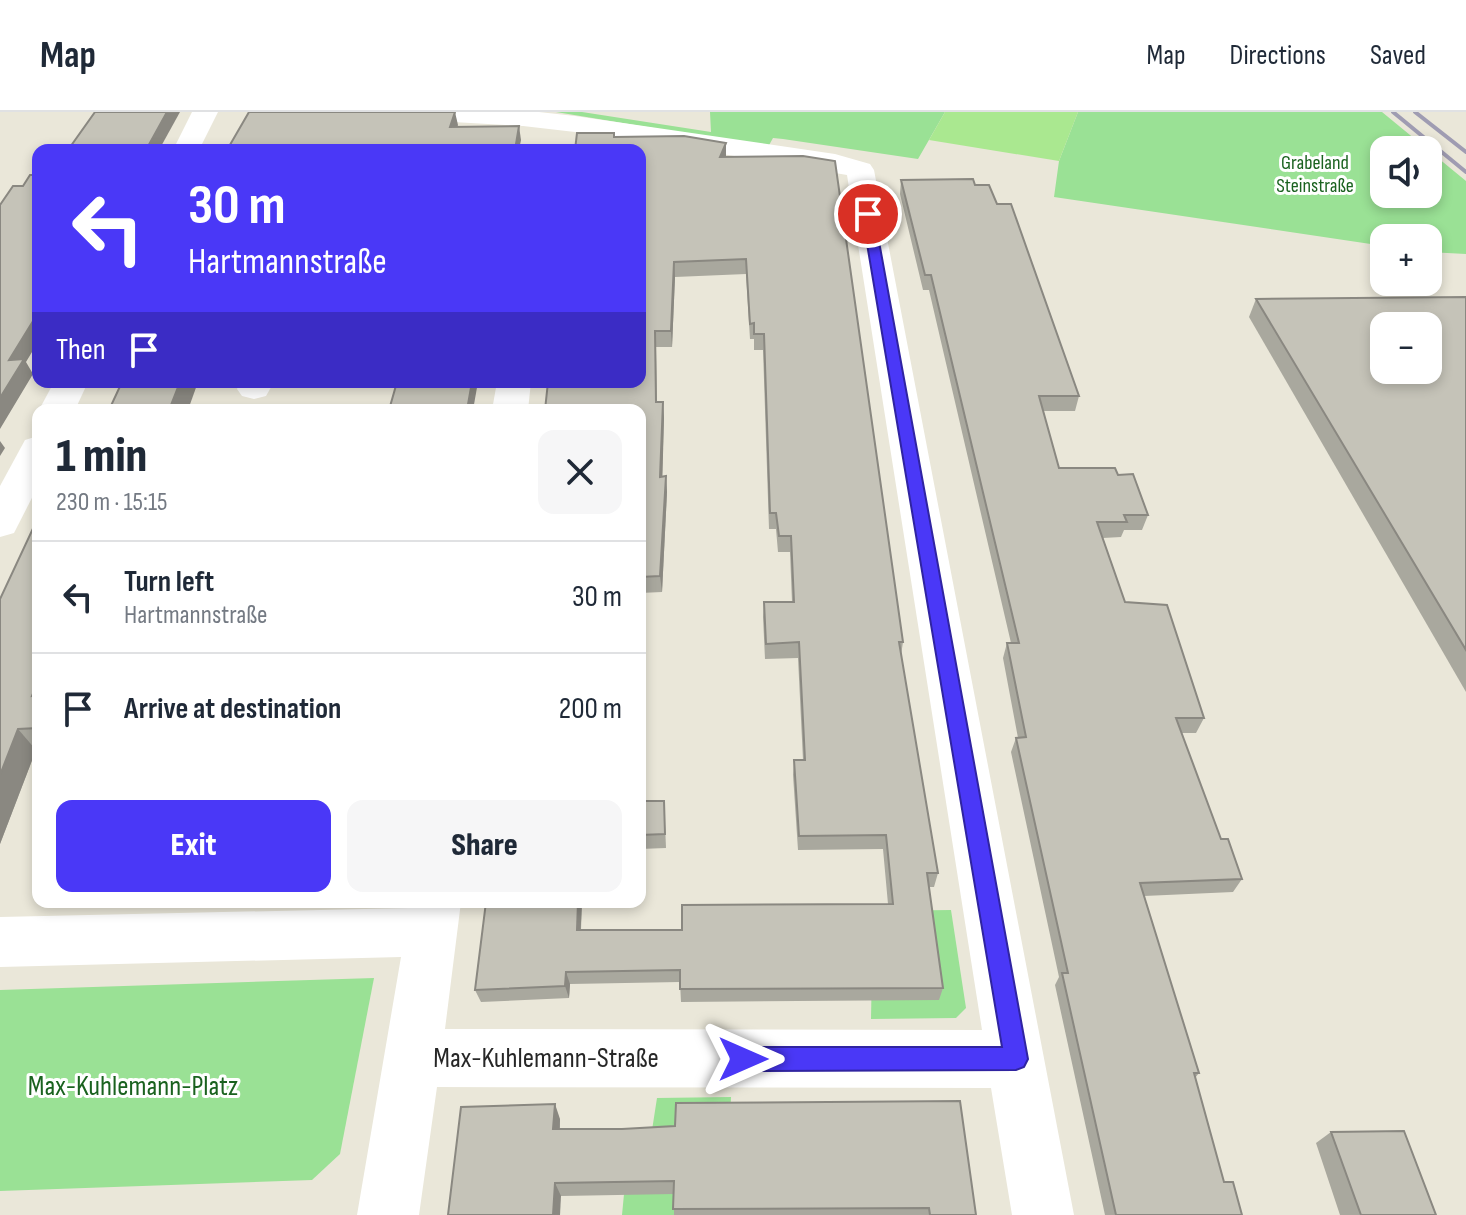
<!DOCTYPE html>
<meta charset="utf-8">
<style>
:root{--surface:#fff;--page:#f6f6f7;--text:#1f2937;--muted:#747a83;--line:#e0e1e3;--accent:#4a38f7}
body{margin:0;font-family:"Sofia Sans Condensed",sans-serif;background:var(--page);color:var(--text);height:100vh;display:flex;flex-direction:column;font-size:30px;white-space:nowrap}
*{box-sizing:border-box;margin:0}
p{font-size:26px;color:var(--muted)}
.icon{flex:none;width:44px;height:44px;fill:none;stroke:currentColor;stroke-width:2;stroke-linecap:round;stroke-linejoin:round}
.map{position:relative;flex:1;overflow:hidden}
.details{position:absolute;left:32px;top:292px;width:614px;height:504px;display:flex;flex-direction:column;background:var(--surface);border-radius:16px;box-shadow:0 4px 12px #0003}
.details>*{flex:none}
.guide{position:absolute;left:32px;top:32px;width:614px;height:244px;border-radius:16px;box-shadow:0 4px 12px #0003;background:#4a38f7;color:#fff;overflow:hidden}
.buttons{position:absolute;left:1370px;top:24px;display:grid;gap:16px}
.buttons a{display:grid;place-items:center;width:72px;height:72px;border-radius:16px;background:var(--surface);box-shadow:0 4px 12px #0003;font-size:40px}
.pin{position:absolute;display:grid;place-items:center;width:68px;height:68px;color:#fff;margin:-34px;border:4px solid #fff;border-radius:50%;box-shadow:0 2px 8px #0007}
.me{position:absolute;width:88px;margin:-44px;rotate:90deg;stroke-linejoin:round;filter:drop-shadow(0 0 6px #0008)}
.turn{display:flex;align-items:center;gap:28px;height:168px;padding:0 24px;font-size:36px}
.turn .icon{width:104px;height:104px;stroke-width:2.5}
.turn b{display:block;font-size:56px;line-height:68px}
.then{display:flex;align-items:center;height:76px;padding:0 24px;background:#0003;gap:16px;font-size:30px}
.round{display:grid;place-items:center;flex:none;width:84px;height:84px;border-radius:16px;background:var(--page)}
.overview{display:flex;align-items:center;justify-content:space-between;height:136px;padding:0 24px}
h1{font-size:48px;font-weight:800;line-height:60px}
.button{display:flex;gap:16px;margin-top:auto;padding:16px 24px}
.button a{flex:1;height:92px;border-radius:16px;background:var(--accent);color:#fff;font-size:32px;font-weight:800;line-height:92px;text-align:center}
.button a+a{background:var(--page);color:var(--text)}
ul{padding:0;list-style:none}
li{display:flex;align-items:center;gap:24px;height:112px;padding:0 24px;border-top:2px solid var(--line)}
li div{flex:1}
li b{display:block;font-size:30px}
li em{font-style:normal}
header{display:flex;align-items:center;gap:48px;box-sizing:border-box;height:112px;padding:0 40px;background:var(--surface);border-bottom:2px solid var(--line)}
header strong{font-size:38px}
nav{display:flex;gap:44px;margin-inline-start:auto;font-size:28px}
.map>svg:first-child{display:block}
</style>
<header>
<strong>Map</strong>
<nav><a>Map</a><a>Directions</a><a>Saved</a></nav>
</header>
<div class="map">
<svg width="1466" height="1103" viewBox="0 0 1466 1103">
<rect width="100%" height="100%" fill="#eae7d9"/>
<g fill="#9ae195" fill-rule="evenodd">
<polygon points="556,0 582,0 711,20 710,0 945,0 918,47 783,27 773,26 768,35"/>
<path d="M1078,0h304l84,69v73l-38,-2v-14h-44v8l-330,-49 5,-36zM1384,38h44v44h-44z"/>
<polygon points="951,798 966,896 956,906 871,907 873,799"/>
<polygon points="374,866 340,1042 312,1068 0,1079 0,878"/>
<polygon points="731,985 730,1006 676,1103 622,1103 624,1082 650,1031 657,986"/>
</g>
<polygon fill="#aae890" points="945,0 1078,0 1059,49 929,28"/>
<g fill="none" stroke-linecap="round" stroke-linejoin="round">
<g fill="#fff" fill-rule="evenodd">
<polygon points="192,0 218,0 199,38 173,38"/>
<polygon points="405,0 539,0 575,4 835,42 870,52 874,58 1074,1103 1012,1103 991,976 437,975 419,1103 357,1103 401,845 0,855 0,805 409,796 411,790 461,790 445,917 982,918 847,63 627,26 523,14 418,8"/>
<polygon points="54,270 88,270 75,298 39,298"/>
<polygon points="240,270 274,270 266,284 254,287 242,284 237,277"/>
<polygon points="497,270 531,270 528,298 492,298"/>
<polygon points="38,324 38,374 14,421 0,425 0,374 25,328"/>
</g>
<g stroke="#9f9cb2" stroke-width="4">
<polyline points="1393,0 1466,60"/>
<polyline points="1415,0 1466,40"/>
</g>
</g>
<g fill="#a9a89e">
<polygon points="614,25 726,31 726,45 903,530 901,543 938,761 934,775 929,775 943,876 939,888 681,890 680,870 570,872 569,886 481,890 475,878 486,790 582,790 581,818 682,818 888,792 883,737 798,738 793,663 794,648 803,648 798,546 765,547 763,505 764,490 792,490 790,440 778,440 776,417 769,417 763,238 754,238 754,227 750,227 746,162 675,165 672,235 656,235 657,290 663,290 664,306 662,364 666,364 667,380 662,480 640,481 640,492 640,298 575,38"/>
<polygon points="901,68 1079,284 1075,299 1043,299 1059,356 1118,363 1148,403 1142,418 1124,418 1121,425 1103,426 1125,490 1204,606 1196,621 1181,621 1221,727 1242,767 1233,780 1144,784 1199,961 1195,966 1224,1070 1242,1103 1105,1103 1055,873 1059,865 1011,640 1016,626 1018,626 1003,546 1007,531 1011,531 929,178 923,178 900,82"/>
<polygon points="1466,185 1466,580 1249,205 1256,187"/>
<polygon points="38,410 38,638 36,638 0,732 0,487"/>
<polygon points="640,532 645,547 645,624 640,625"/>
<polygon points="640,689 664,689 666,736 640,737"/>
<polygon points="58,790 183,790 62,794"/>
<polygon points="560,1007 560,1017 976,1103 674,1103 674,1082 561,1084 448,1103"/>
<polygon points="1331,1020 1436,1103 1340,1103 1316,1031"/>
</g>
<g fill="#8a8881">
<polygon points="167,0 180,0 159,38 146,38"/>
<polygon points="455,0 458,13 453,29 450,15"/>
<polygon points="519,14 521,28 519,38 515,38"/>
<polygon points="726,31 726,46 720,45"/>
<polygon points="674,150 675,165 672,235 671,219"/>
<polygon points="38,201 38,230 26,250 33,262 0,317 0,286 9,248"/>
<polygon points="180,270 198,270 188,298 169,298"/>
<polygon points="472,270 478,270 473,298 467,298"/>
<polygon points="663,290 664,306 662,380 660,365"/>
<polygon points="0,329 5,336 0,344"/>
<polygon points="666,364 667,380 662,480 660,464"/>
<polygon points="643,532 645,547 645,624 643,609"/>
<polygon points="38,569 38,591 32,584"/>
<polygon points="18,617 36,638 0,732 0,663"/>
<polygon points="578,790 582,790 580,831 577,818"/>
<polygon points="566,860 570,872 569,886 565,874"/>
<polygon points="555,992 560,1007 559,1032 553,1017"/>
<polygon points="555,1071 561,1084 560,1103 553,1103"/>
</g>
<g fill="#c5c3b8" stroke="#8a8881" stroke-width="2" fill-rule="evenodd">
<polygon points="95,0 167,0 146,38 68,38"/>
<polygon points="249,0 455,0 450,15 519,14 515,38 227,38"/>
<polygon points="577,21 614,21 614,25 684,24 726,31 720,45 803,44 835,49 903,530 899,530 938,761 927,761 943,876 680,877 680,858 566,860 565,874 475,878 486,790 578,790 577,818 682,818 682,793 893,792 886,723 799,724 794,648 805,648 799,530 766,532 764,490 794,490 791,424 779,424 776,401 770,401 764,222 754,222 754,211 750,212 746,147 674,150 671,219 655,219 656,290 663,290 660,365 666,364 660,464 640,465 640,298 545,298 548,270 640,270 640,38 575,38"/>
<polygon points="30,63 38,63 38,201 9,248 24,247 0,286 0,93 13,74 23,74"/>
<polygon points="973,67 975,73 989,73 997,92 1011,92 1079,284 1039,284 1059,356 1115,356 1118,363 1133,362 1148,403 1124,403 1127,410 1097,410 1125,490 1167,493 1204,606 1176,606 1221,727 1228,727 1242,767 1140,771 1199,961 1194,961 1224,1070 1233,1070 1242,1103 1116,1103 1062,861 1068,861 1016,626 1026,625 1007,531 1019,531 931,163 925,163 901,68"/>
<path d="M1466,185v353l-210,-351zM1384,214h44v44h-44z"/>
<polygon points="122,270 180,270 169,298 109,298"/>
<polygon points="397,270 472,270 467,298 389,298"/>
<polygon points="36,410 38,410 38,569 32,584 38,583 38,616 18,617 0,663 0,487"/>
<polygon points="640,532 643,532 643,609 640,610"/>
<polygon points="640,689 664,689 665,722 640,723"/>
<polygon points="960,989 976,1103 930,1103 929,1096 673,1097 674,1069 555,1071 553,1103 448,1103 461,995 555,992 553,1017 622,1017 675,1014 676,991"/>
<polygon points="1404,1019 1436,1103 1361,1103 1331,1020"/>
</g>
<polygon fill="#4a38f7" stroke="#3024a1" stroke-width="2" points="868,98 874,102 1028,947 1024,955 1016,958 743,959 734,955 731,947 734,938 743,935 1002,935 862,102"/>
<g text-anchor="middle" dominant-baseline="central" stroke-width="6" stroke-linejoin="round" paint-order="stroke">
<g font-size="20" fill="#1a621f" stroke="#fff">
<text x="1315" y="51">Grabeland<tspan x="1315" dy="23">Steinstraße</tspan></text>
</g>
<g font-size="28" fill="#272727" stroke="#fff">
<text x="546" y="946">Max-Kuhlemann-Straße</text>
</g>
<g font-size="28" fill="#1a621f" stroke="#fff">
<text x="133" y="974">Max-Kuhlemann-Platz</text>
</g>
</g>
</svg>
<div class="buttons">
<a><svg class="icon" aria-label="sound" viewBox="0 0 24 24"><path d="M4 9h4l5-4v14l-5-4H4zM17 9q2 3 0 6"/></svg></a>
<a>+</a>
<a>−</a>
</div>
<div class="pin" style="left:868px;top:102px;background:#d93025"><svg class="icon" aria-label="arrive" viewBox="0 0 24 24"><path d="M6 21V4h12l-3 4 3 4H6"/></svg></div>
<svg class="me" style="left:743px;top:947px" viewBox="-20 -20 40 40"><path d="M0-17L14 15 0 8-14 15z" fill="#4a38f7" stroke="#fff" stroke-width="4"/></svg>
<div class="guide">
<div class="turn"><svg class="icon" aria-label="left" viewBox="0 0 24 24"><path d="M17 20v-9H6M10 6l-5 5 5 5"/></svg><div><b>30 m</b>Hartmannstraße</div></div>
<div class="then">Then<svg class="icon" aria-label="arrive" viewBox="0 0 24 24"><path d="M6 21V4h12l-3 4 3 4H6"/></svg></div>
</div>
<section class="details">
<div class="overview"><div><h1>1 min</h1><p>230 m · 15:15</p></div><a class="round"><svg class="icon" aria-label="close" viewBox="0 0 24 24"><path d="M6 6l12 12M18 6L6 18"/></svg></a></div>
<ul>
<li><svg class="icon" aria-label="left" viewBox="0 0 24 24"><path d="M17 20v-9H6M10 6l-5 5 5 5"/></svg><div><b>Turn left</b><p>Hartmannstraße</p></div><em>30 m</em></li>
<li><svg class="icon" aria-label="arrive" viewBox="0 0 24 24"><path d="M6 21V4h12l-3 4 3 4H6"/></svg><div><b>Arrive at destination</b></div><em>200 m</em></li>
</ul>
<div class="button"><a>Exit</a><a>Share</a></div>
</section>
</div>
